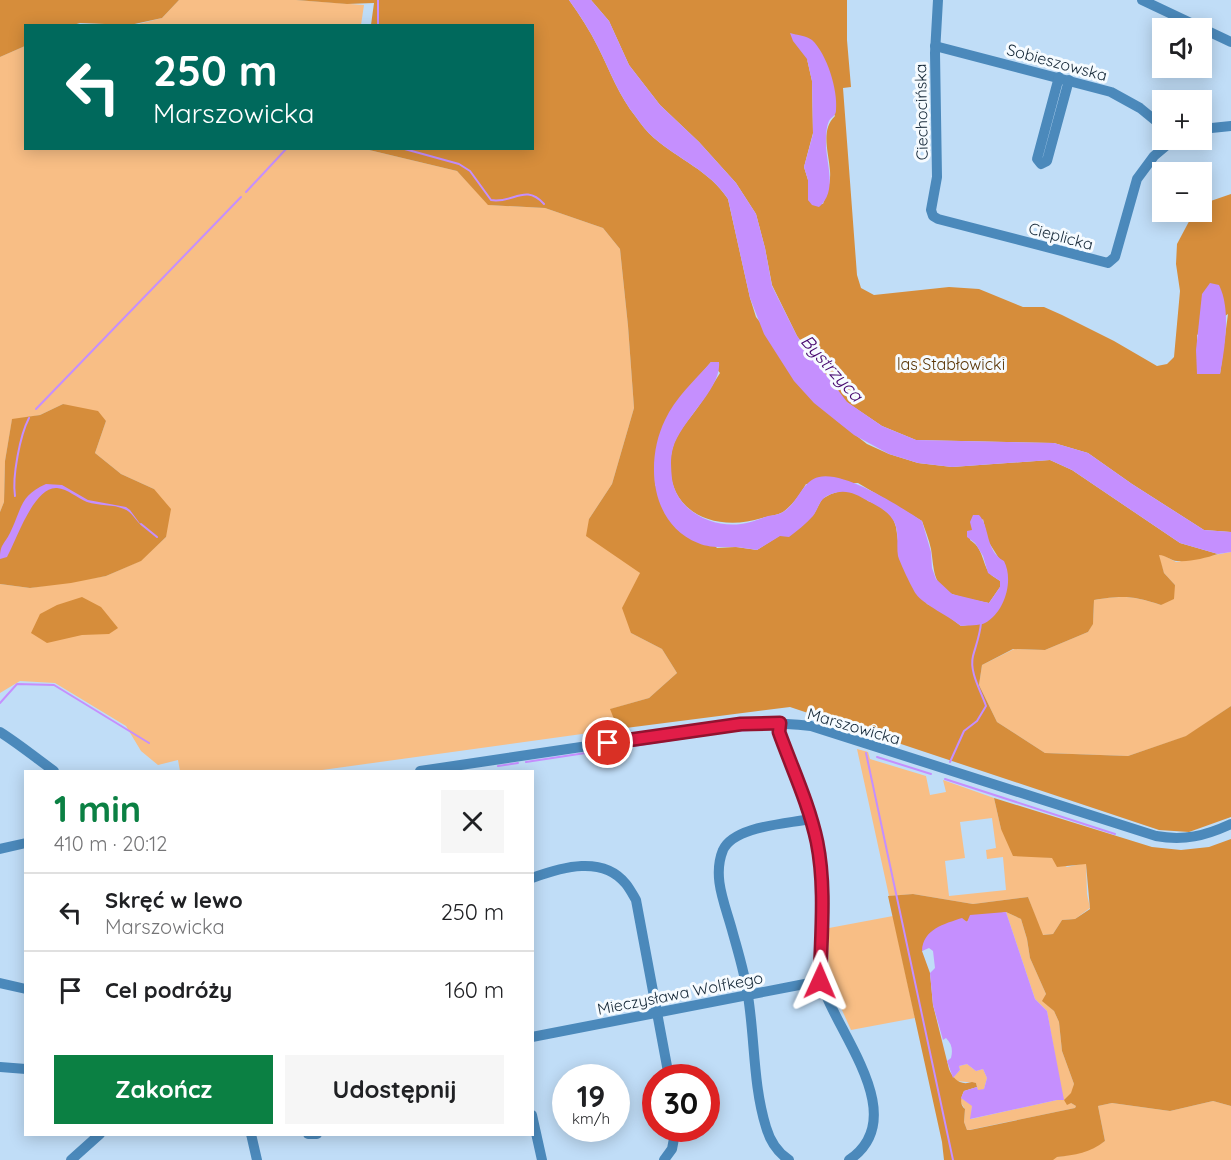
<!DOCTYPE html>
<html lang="pl">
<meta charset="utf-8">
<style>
:root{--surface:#fff;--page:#f6f6f6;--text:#202124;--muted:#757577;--line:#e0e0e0;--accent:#0b8043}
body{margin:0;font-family:Quicksand,sans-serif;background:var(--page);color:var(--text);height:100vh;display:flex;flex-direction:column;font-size:22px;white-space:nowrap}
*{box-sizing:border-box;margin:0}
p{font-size:20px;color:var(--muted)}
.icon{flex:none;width:33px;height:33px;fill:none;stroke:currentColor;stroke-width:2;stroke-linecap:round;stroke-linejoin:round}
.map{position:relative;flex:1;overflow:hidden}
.panel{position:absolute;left:24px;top:770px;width:510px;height:366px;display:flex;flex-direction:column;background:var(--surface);border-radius:0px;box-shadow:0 3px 15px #0003}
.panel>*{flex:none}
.guide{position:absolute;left:24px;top:24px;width:510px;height:126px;border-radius:0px;box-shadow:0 3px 15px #0003;background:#00695c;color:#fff;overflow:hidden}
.fabs{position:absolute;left:1152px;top:18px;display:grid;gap:12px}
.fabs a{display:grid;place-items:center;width:60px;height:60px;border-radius:0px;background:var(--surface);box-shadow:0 3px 15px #0003;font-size:30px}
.speed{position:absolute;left:552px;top:1064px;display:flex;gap:12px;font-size:30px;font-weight:700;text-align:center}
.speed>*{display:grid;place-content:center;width:78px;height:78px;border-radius:50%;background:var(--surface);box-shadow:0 3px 15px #0003;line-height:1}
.speed small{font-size:15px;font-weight:400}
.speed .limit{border:9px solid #d22;background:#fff;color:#111}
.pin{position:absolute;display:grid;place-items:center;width:51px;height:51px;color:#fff;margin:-26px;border:3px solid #fff;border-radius:50%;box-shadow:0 2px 6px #0007}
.me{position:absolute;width:66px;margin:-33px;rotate:1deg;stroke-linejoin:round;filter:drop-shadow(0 0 4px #0008)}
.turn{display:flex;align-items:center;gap:21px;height:126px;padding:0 30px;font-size:27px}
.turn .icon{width:78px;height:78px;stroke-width:2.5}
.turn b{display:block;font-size:42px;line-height:51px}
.round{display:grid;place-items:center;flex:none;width:63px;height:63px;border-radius:0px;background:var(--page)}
.headline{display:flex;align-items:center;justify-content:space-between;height:102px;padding:0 30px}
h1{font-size:36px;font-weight:800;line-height:45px;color:var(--accent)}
.primary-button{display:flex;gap:12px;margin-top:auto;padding:12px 30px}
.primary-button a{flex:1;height:69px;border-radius:0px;background:var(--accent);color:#fff;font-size:24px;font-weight:800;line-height:69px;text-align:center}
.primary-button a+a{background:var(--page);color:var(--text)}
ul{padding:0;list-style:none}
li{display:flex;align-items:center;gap:18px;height:78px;padding:0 30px;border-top:2px solid var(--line)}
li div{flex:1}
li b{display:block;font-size:22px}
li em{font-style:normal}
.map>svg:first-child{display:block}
</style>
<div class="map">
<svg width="1231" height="1160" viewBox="0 0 1231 1160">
<rect width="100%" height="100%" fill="#c0ddf7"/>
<g fill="#f8be85" fill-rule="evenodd">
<polygon points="179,0 296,0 364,5 361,25 130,26 162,18"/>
<polygon points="25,46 26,148 365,149 457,171 489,205 545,208 603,228 620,249 628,326 634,408 612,484 589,519 640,573 631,633 662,649 677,673 649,698 611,709 618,729 315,771 180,771 178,760 158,765 141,751 126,726 55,683 20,681 0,693 0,584 30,588 106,576 140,561 166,537 154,489 121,474 95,453 106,421 63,404 40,415 12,420 5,461 4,502 0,512 0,57"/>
<path d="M1231,552v154l-44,30 -59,20 -83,-3 -48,-31 -18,-37 3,-20 32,-16 31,1 43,-18 5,-9 1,-23c28,-5 40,-4 67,5l14,-20 -11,-12 -6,-18h5l13,7z"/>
<path d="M857,749l11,3 2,7 56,17 4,19 16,-3 -3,-12 51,18 7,31 34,27 18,2 14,9 19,-4 1,31 3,14 -15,11 -13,1 -9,14 -11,1 -14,-38 -55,7 -60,-10 -24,2zM992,818l4,30 -10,2 1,9 16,-2 3,33 -57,6 -4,-35 20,-3 -5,-36z"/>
<polygon points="1006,912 1021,919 1027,939 1030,958 1046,994 1043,1001 1054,1011 1059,1022 1062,1051 1074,1084 1071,1103 1076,1106 1075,1108 969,1130 967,1130 964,1122 965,1109 961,1103 961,1098 972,1105 971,1119 1057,1100 1063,1100 1047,1011 1035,999"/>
<polygon points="893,916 915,1018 851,1030 828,979 829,928"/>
<polygon points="967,1064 976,1071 983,1069 987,1078 984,1089 978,1091 976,1083 957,1081 953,1078 960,1070 959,1066"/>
<path d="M1213,1101l18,5v54h-233c34,-1 79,0 107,-19l-7,-35 14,-3 58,8z"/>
</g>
<g fill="#d68d3b" fill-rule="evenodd">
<polygon points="0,0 179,0 162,18 130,25 80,23 73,25 26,26 25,46 0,57"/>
<path d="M296,0h273c11,15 21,31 29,47 12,24 21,49 38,70 5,7 11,15 18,21 24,21 56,33 74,61l22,99 6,19 80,103 31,24 22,10 29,9 34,4 98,-7 22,10 108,73 38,11c-13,4 -27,8 -41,7 -6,0 -11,-6 -18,-6l5,18 11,12 -1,14 -13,6c-27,-9 -38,-10 -67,-5l-1,24 -5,8 -43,18 -32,-1 -31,16 -3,20 18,37 48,31 83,3 58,-20 45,-30v111l-42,15 -30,-2 -369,-123 -172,22 -8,-20 39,-11 28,-25 -15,-24 -31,-16 -9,-25 18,-35 -54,-37 3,-17 23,-35 22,-76 -6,-82 -8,-77 -17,-21 -58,-20 -57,-3 -31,-34 -92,-22 167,-1v-122l-161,-1 3,-22 -27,1zM711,362l9,11c-7,11 -14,23 -22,34 -10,14 -22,26 -26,43 -12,59 40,84 90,68 7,-2 16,-3 21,-6 11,-8 17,-18 23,-28l52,-1 64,38c3,9 7,18 9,28 3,17 1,37 21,45 11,4 26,7 37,9l11,-16v-6c-4,-3 -10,-6 -12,-10 -6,-11 -6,-24 -18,-31l2,-9 11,-12 5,22 12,19 4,38 -20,25 -23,3 -21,-16 -13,-6 -26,-42 -5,-35 -3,-9 -14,-13 -11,-4 -8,-7 -16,-4 -13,4 -9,5 -8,15 -57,36 -21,-3 -19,1 -62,-63c-2,-63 17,-77 56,-123z"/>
<path d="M591,0h256v40l4,47 -8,1 14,187 4,13 13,7 75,-8 30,2 44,18h21l18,8 52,26 43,25 10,-2 7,-7 6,-66 -4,-27 1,-20 17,-32h8v-8l29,-10v338l-27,-2 -72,-46 -44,-31 -34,-10 -138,-3 -34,-14 -37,-25 -48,-65 -25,-51 -7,-37 -9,-34 -20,-31 -37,-41 -39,-37 -31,-40 -20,-44zM807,59l28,57c-15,14 -6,37 -5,55 1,12 -3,22 -7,33l-15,-4v-20l-4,-13 9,-34 -1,-52zM1228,314l-8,60h-23v-39z"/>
<polygon points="63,404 98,411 106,421 95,453 121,474 154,489 171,509 166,537 141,561 106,576 71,583 30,588 0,584 0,512 4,502 5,461 12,419 40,415"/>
<polygon points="82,597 101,607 118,628 109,634 82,635 47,643 31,633 40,614 57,605"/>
<path d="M994,798l158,49 29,3 28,-3 22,-8v267l-18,-5 -43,10 -58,-8 -14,3 7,35c-15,12 -30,14 -48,16l-4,3h-109l-2,-18 -54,-246 25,-2 60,10 55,-7 15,38 10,-1 9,-14 13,-1 15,-10 -4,-45 -29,3 -5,-9 -39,-2 -12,-27zM1006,912l15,7 6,20 3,19 16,36 -4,7 12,10 5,11 3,29 12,33 -3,9 -7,7 3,5 4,-2 5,3 -1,2 -105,22h-3l-3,-8 1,-13c-6,-5 -4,-12 -1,-18l13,-4 -1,-4 -4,-1c-12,4 -19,-3 -23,-13l-16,-64 -3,-32 -8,-22 43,-29z"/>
</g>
<g fill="#c58ffe">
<path d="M569,0h22l18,21 20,44 31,40 39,37 37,41 20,31 9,34 7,38 25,50 50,66 35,24 34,14 138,3 34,10 44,31 72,46 27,2v20l-13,2 -38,-11 -108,-73 -22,-10 -98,7 -34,-4 -29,-9 -35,-19 -40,-32 -20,-22 -30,-47 -14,-36 -22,-99c-18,-28 -50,-40 -74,-61 -7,-6 -13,-14 -18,-21 -17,-21 -26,-46 -38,-70 -8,-16 -18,-32 -29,-47z"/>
<path d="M790,33c7,2 17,3 22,7 15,14 26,50 24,70 0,6 -4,6 -7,11 -3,6 -3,17 -3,23 0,20 12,47 -7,63l-7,-2 -4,-5v-20l-4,-13 9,-33 -1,-53 -5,-22 -14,-18z"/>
<path d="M1210,283l9,2c12,24 6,62 1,89h-23l-1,-24 6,-56z"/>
<path d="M711,362h8c3,27 -38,58 -46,86 -3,10 -2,21 -1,31 5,32 40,49 69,45 9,-1 18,-5 27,-8 4,-1 9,-1 13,-3 17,-8 20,-32 38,-36 26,-6 82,30 103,44l9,31 1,16 4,11 16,15 37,9 11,-16v-6l-12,-8 -5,-17 -8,-13 -8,-6v-6l5,-1 -2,-8 3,-7h6c11,11 6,36 25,46 10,19 1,51 -19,62 -6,3 -17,2 -24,3 -11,-9 -38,-22 -45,-32 -4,-6 -16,-31 -18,-38 -2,-12 2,-25 -5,-36 -6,-10 -16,-14 -25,-19 -13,-8 -24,-13 -39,-6 -10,4 -10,13 -16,21 -7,8 -16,15 -24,21l-9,-1 -23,14c-8,-1 -16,-3 -23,-3 -12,0 -25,1 -36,-4 -48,-19 -53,-82 -33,-123 10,-22 30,-40 46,-58z"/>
<path d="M46,484l16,1 26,15 38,7 4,3 11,15c-6,-5 -9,-13 -17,-16 -11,-5 -25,-3 -37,-7 -10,-4 -19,-13 -30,-14 -23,-2 -40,51 -50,69l-7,2c0,-15 4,-14 10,-26 12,-24 9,-37 36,-49z"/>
<path d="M1006,912l29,87 12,12 17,89h-7l-87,19 2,-13 -11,-8 3,-7 13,-4 1,3 6,-1 3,-11 -4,-9 -7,2 -9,-7 -8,2 1,4 -7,8 -6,-17 4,-3c2,-8 1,-14 -5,-20l-3,2 -10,-35 -3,-32 5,-5 -2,-17 -4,-3 -7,3c1,-22 22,-27 40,-33l5,4 3,-7z"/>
</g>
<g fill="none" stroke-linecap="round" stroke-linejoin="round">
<g stroke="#c58ffe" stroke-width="2">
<polyline points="378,26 378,0"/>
<path d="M401,148l58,16 11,7 21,29c22,4 34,-17 53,4"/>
<polyline points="246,192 287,148"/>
<polyline points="36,409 241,197"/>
<path d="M15,496c-3,-19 5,-61 14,-78"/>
<polyline points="141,524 157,537"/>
<polyline points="0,703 17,684 54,685 149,743"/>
<polyline points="732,731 769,729"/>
<polyline points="633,746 725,732"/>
<polyline points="866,753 953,1160"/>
<polyline points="877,757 931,774"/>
<polyline points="526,762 625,747"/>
<path d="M950,762l14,-31 13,-10 9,-15c-5,-15 -17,-34 -13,-50 3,-11 7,-21 8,-33"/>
<polyline points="498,766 518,763"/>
<polyline points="945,779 1115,834"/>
</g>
<g stroke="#4b89bb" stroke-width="10">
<polyline points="938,0 935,53 937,177 931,210 933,216 938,219 1108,263 1115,257 1137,179 1154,156 1173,140"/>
<polyline points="1142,0 1231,42"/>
<polyline points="935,46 1111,92 1140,108 1162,126"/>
<polyline points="1059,77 1037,159 1041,164 1047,161 1069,80"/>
<polyline points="1202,129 1231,126"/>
<path d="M780,723l-1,9c15,41 37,88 41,131 2,28 2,55 1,83 0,11 -3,26 0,36 14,49 92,135 28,178"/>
<path d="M0,732c19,12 36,26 54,39"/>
<path d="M420,771l309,-46c28,-3 54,-2 82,1l345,110c28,5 49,0 75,-12"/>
<polyline points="0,849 26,843"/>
<path d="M532,878c30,-11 71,-23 94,6 4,5 7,11 10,16l33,177"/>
<polyline points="0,983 26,989"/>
<polyline points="532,1037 820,981"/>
<polyline points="0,1067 26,1069"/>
<polyline points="532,1115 542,1160"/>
<polyline points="251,1134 257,1160"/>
<polyline points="308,1134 317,1134"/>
<polyline points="71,1160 100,1134"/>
<polyline points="664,1160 672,1149 676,1128"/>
<path d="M789,1160c-12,-8 -19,-19 -23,-33 -13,-42 -11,-87 -18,-131 -3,-22 -10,-44 -16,-66 -7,-26 -20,-53 -9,-80 11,-24 63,-26 87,-31"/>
</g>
</g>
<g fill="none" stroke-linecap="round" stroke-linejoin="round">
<defs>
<path id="route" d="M608,743l133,-19 39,-1 -1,9c13,36 30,72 38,110 9,45 4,93 3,139"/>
</defs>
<use href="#route" stroke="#92132f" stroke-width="15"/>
<use href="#route" stroke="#e11d48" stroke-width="10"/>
</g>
<g text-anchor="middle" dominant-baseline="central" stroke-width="6" stroke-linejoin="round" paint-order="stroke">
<g font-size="16" fill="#142737" stroke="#f6fbff">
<text transform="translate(1057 62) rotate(15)">Sobieszowska</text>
<text transform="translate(921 112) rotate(-91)">Ciechocińska</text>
<text transform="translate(1061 236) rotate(15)">Cieplicka</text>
<text transform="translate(854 726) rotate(16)">Marszowicka</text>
<text transform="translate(680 993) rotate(-11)">Mieczysława Wolfkego</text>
</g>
<g font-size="16" fill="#5a3506" stroke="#f6fbff">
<text x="951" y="364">las Stabłowicki</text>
</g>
<g font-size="18" font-style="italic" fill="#43036b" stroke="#f6fbff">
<text transform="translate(832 368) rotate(48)">Bystrzyca</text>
</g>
</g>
</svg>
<div class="fabs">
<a><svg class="icon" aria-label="sound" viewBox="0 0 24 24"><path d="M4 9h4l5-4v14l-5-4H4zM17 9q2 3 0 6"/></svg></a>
<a>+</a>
<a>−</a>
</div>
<div class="speed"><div>19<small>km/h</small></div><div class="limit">30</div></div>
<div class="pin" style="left:608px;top:743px;background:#d93025"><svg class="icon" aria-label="arrive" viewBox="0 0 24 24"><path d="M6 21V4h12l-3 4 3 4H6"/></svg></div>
<svg class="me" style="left:820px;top:981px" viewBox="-20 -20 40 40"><path d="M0-17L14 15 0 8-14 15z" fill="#e11d48" stroke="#fff" stroke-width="4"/></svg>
<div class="guide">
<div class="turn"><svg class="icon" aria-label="left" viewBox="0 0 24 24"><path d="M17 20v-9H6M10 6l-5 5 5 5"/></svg><div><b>250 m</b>Marszowicka</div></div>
</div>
<section class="panel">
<div class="headline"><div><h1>1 min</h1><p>410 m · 20:12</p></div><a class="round"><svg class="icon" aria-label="close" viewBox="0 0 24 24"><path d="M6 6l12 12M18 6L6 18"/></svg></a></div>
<ul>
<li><svg class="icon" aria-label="left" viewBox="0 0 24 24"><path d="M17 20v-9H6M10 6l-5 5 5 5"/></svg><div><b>Skręć w lewo</b><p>Marszowicka</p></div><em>250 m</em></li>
<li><svg class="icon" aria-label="arrive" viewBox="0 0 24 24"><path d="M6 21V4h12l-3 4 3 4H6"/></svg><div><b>Cel podróży</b></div><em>160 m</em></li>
</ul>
<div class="primary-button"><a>Zakończ</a><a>Udostępnij</a></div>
</section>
</div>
